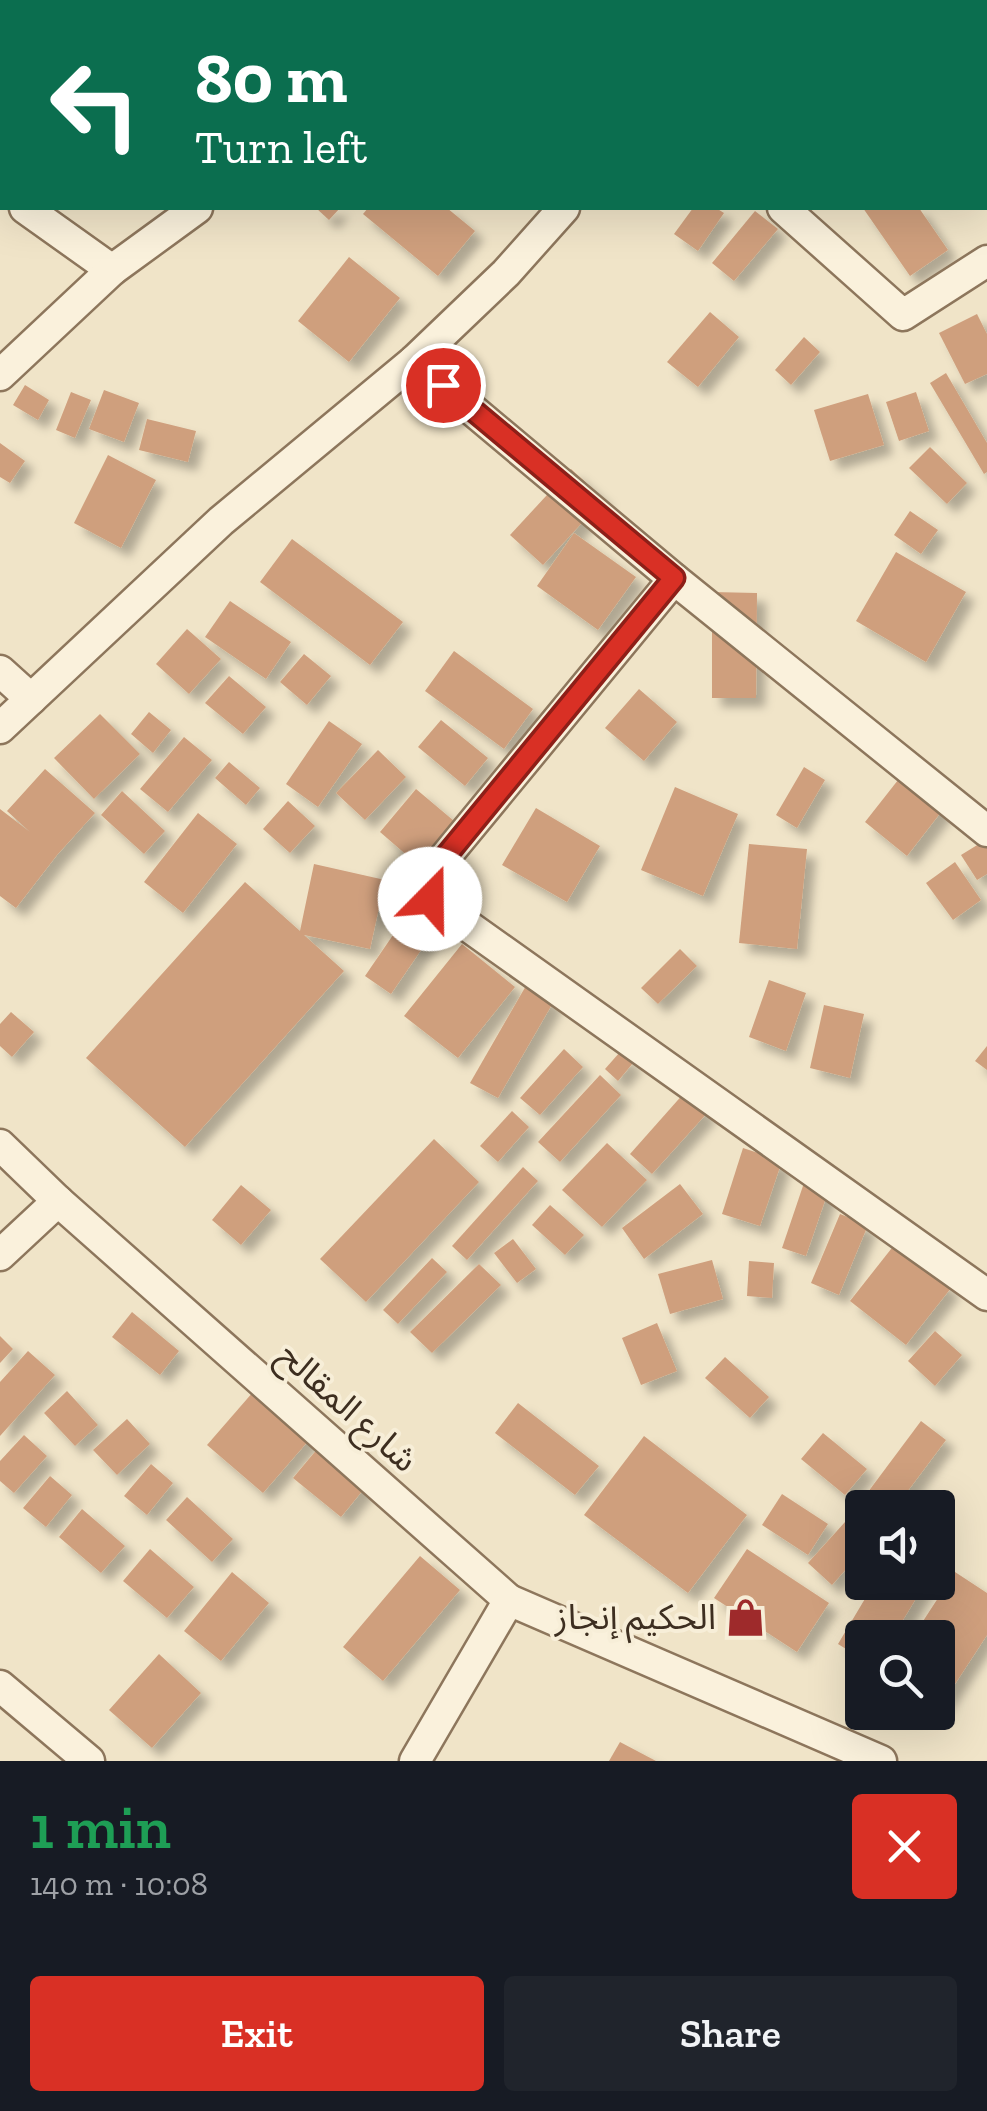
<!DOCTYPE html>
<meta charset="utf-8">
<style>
:root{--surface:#171b24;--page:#20242c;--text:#f1f3f6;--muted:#9ea1a6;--accent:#d93025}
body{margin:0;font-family:"Zilla Slab","Noto Sans Arabic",serif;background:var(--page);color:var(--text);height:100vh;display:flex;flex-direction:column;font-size:38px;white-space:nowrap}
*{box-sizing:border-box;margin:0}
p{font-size:32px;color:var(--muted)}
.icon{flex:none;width:55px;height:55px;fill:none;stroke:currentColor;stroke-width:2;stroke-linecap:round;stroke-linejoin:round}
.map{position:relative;height:1761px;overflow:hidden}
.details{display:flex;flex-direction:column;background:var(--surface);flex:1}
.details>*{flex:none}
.hud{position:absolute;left:0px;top:0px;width:988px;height:210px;box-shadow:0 10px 40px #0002;background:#0b6e4f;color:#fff;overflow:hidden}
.controls{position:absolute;left:845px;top:1490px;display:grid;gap:20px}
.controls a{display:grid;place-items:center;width:110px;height:110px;border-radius:10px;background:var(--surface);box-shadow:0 10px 40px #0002;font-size:50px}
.pin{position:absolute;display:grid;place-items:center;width:85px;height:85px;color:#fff;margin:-42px;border:5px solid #fff;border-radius:50%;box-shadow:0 2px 10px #0007}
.me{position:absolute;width:110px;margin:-55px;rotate:22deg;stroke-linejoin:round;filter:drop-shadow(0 0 8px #0008)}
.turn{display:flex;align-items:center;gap:35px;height:210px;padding:0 30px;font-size:45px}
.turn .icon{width:130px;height:130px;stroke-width:2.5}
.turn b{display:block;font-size:70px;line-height:85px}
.round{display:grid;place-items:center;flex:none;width:105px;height:105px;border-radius:10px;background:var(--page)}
.headline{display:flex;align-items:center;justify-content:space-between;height:170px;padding:0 30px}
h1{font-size:60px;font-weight:600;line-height:75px;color:#1e9e55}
.action{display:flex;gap:20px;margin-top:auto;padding:20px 30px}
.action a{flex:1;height:115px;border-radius:10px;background:var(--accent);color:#fff;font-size:40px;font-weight:600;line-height:115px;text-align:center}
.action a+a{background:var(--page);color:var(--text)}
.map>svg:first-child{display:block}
</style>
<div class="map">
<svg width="987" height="1761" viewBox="0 0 987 1761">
<defs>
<filter id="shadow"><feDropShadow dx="9" dy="9" stdDeviation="5" flood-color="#0004"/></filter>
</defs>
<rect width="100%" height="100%" fill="#f0e4c8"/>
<g fill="#cf9f7d" filter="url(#shadow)">
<polygon points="316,208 340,208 329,220"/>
<polygon points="368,208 447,208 475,231 438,276 363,214"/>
<polygon points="693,208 716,208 724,213 698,251 674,234"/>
<polygon points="863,208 919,208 948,250 910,276"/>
<polygon points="755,211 778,229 734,281 712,263"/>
<polygon points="349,257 400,298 349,362 298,321"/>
<polygon points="710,312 739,337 698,387 667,362"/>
<polygon points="977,314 987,334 987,374 965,384 939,333"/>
<polygon points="804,337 820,352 791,385 775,370"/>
<polygon points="946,373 987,443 987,472 984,474 930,383"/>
<polygon points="25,385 49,400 38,420 13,405"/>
<polygon points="104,390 139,403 124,442 89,429"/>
<polygon points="71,392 91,400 75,438 56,430"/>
<polygon points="916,392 929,431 899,441 886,402"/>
<polygon points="868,394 884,445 830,461 814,410"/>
<polygon points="147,419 196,431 188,462 139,450"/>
<polygon points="0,443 25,461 10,483 0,477"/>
<polygon points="930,447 967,483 947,504 909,468"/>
<polygon points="108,455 156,480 121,548 74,523"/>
<polygon points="571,469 604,499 543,565 510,535"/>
<polygon points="910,511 938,530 921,554 894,535"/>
<polygon points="574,533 636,577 598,630 537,586"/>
<polygon points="292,539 403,622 370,665 260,582"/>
<polygon points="896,552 966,592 926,662 856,621"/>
<polygon points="712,592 757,593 756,698 712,698"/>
<polygon points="230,601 291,642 266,679 205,637"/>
<polygon points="187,629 221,659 189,694 156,664"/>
<polygon points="454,651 533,709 504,749 425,691"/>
<polygon points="304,654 331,676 307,705 280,682"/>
<polygon points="229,676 266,707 243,734 205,703"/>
<polygon points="639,689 677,722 644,761 605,728"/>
<polygon points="149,712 171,730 153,753 131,734"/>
<polygon points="100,714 140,754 94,799 54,758"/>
<polygon points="441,720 488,758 465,786 418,747"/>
<polygon points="329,721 362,744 318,807 286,784"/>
<polygon points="184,737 212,760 168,812 140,789"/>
<polygon points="378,750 406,777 365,820 336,793"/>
<polygon points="913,761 955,794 907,856 865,822"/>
<polygon points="229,762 260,788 246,805 215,778"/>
<polygon points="804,767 825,780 797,828 776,815"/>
<polygon points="45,769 95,813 57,855 16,908 0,896 0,809 30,832 7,811"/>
<polygon points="675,787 738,814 703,896 641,870"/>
<polygon points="416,789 454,821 417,864 380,832"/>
<polygon points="122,791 165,831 144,854 101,815"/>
<polygon points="288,801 315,826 290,853 263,829"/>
<polygon points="536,808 600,846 567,902 502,865"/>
<polygon points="198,813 237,844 183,913 144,882"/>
<polygon points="987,839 987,874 977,880 961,855"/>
<polygon points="749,844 807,849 797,949 739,943"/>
<polygon points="955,862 981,900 953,920 926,883"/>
<polygon points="314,864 385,880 370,949 304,935 344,971 185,1147 86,1058 245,882 300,931"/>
<polygon points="406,916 432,934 391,994 365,976"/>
<polygon points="462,944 515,987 458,1058 404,1016"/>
<polygon points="680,949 697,966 658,1004 641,988"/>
<polygon points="769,980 806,993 786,1051 749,1037"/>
<polygon points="527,984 554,1001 498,1098 470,1083"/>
<polygon points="824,1005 864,1014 850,1078 810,1068"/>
<polygon points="11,1012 34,1032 12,1057 0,1046 0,1024"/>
<polygon points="987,1046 987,1070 975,1061"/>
<polygon points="564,1049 583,1067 540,1115 520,1098"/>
<polygon points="620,1052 633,1063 618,1081 605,1069"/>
<polygon points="600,1075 621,1095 560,1162 538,1142"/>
<polygon points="685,1092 708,1112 652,1174 630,1154"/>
<polygon points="512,1111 529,1127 498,1162 480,1146"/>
<polygon points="434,1139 479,1182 366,1302 320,1259"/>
<polygon points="607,1143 647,1180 602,1227 562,1190"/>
<polygon points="743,1148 782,1161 760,1226 722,1214"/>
<polygon points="523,1167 538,1181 467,1260 452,1246"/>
<polygon points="806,1177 830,1186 806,1256 782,1248"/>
<polygon points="680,1184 703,1214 644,1259 622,1228"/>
<polygon points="241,1185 271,1210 241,1245 212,1220"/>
<polygon points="550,1205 584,1235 565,1255 532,1225"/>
<polygon points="840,1214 868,1225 839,1295 811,1283"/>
<polygon points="513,1239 536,1269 517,1283 494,1253"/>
<polygon points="895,1244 951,1288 906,1345 850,1301"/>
<polygon points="432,1258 447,1272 398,1324 383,1310"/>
<polygon points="712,1260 723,1299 670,1314 658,1274"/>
<polygon points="749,1261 774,1263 772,1298 747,1296"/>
<polygon points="479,1264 501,1285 432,1353 410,1332"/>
<polygon points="132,1312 179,1351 160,1375 112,1337"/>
<polygon points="657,1323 677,1371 641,1385 622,1338"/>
<polygon points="935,1331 962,1355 935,1386 908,1361"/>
<polygon points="0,1336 13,1349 0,1363"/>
<polygon points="28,1351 55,1375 0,1436 0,1382"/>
<polygon points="725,1357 769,1397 750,1418 705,1378"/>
<polygon points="260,1384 316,1432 263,1493 207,1445"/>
<polygon points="67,1391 98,1425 75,1446 44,1413"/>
<polygon points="518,1403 599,1466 575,1495 495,1433"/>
<polygon points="127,1419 150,1444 117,1475 93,1450"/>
<polygon points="921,1421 946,1440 895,1508 880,1508 865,1496"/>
<polygon points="334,1429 381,1468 341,1517 293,1478"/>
<polygon points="823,1433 867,1469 845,1495 801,1459"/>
<polygon points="24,1435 47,1456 14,1493 0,1481 0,1461"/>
<polygon points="644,1436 747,1515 688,1593 584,1515"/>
<polygon points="151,1464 173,1483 147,1515 124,1496"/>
<polygon points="50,1476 72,1495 46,1527 23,1508"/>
<polygon points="782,1494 828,1524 808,1555 762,1525"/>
<polygon points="187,1497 233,1539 212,1562 166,1520"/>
<polygon points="82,1509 125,1546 101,1573 59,1537"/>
<polygon points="845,1522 862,1538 862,1551 832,1585 808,1563"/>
<polygon points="150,1549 194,1587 167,1618 123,1581"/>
<polygon points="747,1549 829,1603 797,1652 714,1598"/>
<polygon points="420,1556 460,1590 383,1681 343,1647"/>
<polygon points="232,1572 269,1603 221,1661 184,1631"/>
<polygon points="955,1572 987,1593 987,1635 938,1710 938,1638 912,1638"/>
<polygon points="875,1582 926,1582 892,1638 862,1638 862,1659 838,1644"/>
<polygon points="159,1654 201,1693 152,1748 109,1710"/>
<polygon points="620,1742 656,1761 609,1761"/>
</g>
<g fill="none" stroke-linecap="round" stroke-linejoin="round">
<defs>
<g id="minor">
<polyline points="320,0 323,2"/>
<polyline points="409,2 411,0"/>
<polyline points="842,2 845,0"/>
<polyline points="0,189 2,191"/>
<polyline points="25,208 112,270 197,208"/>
<polyline points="783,208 903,315 987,261"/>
<polyline points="414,361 674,579 987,831"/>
<polyline points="0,375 112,270"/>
<polyline points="674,579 436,868 430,899 987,1295"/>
<polyline points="0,671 31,699"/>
<polyline points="0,728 221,521 414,361 506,273 564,208"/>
<polyline points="0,1145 58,1201 509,1600 415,1761"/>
<polyline points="0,1255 58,1201"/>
<polyline points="509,1600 881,1761"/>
<polyline points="0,1686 89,1761"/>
</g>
</defs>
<use href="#minor" stroke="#8d765c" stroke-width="35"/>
<use href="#minor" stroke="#faf1dc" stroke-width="30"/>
</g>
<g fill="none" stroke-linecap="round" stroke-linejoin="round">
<defs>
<polyline id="route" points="430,899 436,868 674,578 443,385"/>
</defs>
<use href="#route" stroke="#8d1f18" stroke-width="25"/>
<use href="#route" stroke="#d93025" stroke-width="18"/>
</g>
<defs>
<symbol id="shop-bare" viewBox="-9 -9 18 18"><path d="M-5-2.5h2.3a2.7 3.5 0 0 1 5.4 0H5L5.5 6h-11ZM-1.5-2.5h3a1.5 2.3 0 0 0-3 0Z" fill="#9e2a2b" stroke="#f7eed8" stroke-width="2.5" paint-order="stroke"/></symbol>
</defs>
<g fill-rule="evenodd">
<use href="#shop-bare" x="718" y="1590" width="55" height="55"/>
</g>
<g text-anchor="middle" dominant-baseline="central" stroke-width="8" stroke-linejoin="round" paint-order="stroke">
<g font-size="35" fill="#3d2e20" stroke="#f7eed8">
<text transform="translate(348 1407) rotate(42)">شارع المقالح</text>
</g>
<g font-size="35" fill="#3d2e20" stroke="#f7eed8" text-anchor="end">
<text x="716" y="1617">الحكيم إنجاز</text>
</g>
</g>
</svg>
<div class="controls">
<a><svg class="icon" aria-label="sound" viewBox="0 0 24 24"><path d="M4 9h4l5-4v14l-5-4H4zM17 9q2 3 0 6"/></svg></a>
<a><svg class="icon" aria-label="search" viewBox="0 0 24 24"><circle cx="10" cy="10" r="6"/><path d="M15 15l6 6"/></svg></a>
</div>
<div class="pin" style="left:443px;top:385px;background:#d93025"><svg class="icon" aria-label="arrive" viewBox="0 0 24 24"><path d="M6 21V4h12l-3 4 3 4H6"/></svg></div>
<svg class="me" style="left:430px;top:899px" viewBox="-20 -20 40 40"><circle r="19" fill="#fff"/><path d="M0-13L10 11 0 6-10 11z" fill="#d93025"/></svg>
<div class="hud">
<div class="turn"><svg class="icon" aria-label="left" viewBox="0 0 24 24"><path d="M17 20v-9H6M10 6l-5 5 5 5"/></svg><div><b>80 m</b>Turn left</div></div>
</div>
</div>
<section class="details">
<div class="headline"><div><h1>1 min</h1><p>140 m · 10:08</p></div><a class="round" style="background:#d93025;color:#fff"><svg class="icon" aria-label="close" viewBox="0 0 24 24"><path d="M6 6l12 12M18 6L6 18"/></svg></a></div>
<div class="action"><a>Exit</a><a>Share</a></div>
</section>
